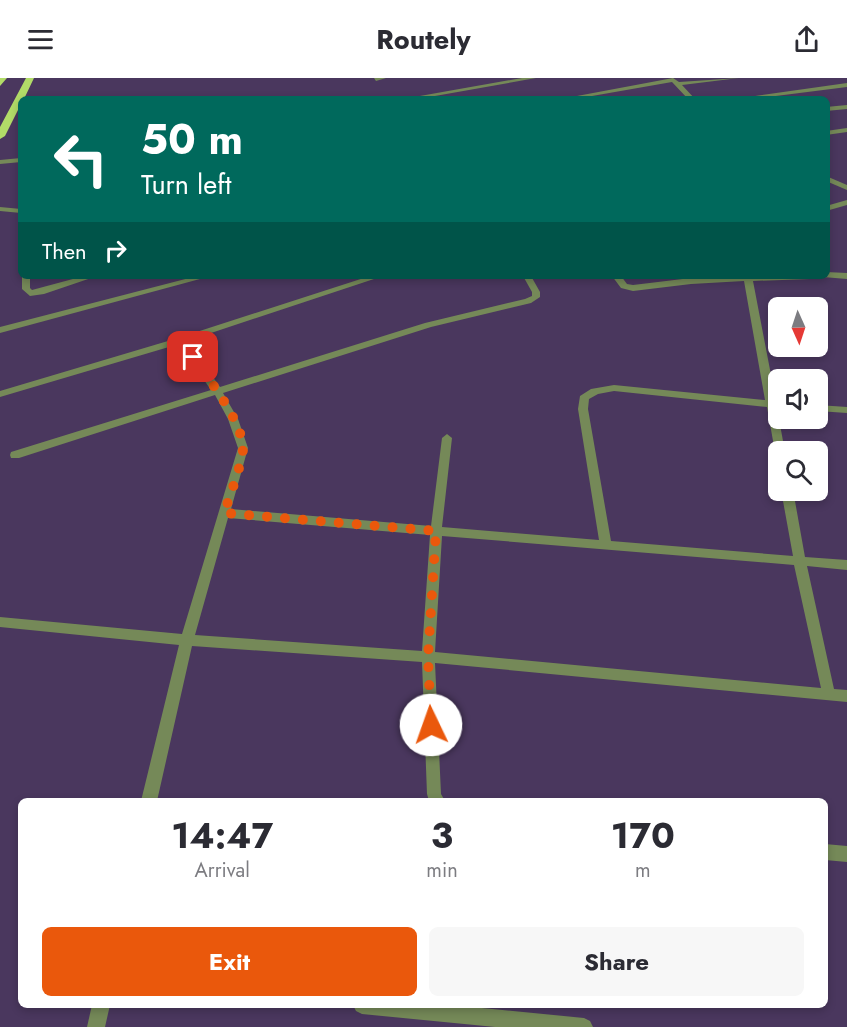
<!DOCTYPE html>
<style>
:root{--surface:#fff;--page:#f7f7f7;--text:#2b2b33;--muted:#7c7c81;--accent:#ea580c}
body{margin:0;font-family:Jost,sans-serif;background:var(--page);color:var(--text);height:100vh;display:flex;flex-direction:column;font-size:22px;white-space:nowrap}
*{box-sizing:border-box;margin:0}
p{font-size:20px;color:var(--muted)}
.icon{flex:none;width:33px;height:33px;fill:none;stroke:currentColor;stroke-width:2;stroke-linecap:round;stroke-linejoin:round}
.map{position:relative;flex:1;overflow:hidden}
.drawer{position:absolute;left:18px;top:720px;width:810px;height:210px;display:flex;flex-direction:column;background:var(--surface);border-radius:9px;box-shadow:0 3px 9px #0003}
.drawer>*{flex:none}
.guide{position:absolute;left:18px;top:18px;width:812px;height:183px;border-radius:9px;box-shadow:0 3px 9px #0003;background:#00695c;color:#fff;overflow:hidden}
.needle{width:39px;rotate:177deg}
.controls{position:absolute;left:768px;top:219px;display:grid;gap:12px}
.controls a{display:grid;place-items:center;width:60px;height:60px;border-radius:9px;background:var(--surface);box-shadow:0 3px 9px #0003;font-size:30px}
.pin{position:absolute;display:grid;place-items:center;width:51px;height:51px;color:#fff;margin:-26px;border-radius:12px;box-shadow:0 3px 9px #0006}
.me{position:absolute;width:66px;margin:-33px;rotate:357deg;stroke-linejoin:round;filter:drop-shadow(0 0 4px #0008)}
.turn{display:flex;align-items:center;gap:21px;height:126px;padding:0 24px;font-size:27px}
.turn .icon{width:78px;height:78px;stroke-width:2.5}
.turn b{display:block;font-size:42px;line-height:51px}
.then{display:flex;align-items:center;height:57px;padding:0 24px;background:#0003;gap:12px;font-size:22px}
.eta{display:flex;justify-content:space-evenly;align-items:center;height:102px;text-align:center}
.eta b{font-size:36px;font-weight:700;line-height:42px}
.cta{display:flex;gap:12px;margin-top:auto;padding:12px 24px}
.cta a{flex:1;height:69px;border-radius:9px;background:var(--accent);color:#fff;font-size:24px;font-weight:700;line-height:69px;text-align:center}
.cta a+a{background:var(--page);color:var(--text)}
header{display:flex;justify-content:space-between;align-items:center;height:78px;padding:0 24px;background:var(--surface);font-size:27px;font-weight:700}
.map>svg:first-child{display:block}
</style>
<header><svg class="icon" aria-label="menu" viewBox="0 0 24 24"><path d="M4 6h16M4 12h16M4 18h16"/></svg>Routely<svg class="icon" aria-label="share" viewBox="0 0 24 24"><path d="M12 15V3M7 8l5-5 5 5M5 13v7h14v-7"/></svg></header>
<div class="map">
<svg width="847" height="949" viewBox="0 0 847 949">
<rect width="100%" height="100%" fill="#4a375e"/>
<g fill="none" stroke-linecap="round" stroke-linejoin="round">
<g fill="#758958" fill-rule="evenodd">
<polygon points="374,0 386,0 376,3"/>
<polygon points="522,0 536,0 418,21 403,21"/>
<polygon points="673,0 679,4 739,0 682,7 695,21 688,21 672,4 575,21 561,21"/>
<polygon points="847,5 847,9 752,21 734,21"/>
<polygon points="847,27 847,31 826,33 826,29"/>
<polygon points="847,50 847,54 826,57 826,53"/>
<polygon points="21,80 21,84 0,86 0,82"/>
<polygon points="826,98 847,107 847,112 826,103"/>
<polygon points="847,122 847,127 826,133 826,128"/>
<polygon points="0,129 21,131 21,135 0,133"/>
<polygon points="826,194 847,195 847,201 823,199 826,198"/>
<polygon points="22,198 30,198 30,210 32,212 84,198 97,198 44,216 30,218 22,211"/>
<polygon points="197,198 211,198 0,255 0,249"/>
<path d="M370,198h13l-196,65 33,46 205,-64 100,-24 7,-3v-4l-9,-16h8l9,16v5l-9,6 -100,24 -208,66 15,26 10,29 -17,61 200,17 11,-88 5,-4 5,4 -10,89 157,13 -21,-131 2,-13 11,-7 23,-4 151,15 -21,-119 -53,3 -58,7 -12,-3 -9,-12h9l6,8 6,1 58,-7 123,-2 -4,3 -57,2 23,120 2,1 -1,6 8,44h-7v3l-3,-3 -8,-45 -153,-16 -16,3 -9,5 -1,10 23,132 182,15 -12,-66h12l12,67 42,3v10l-40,-4 27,123 13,1v12l-412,-39 6,131 4,7h-16l-2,-7 -5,-132 -230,-16 -35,155h-16l38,-156 -179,-18v-10l182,17 56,-186 -10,-29 -13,-24 -196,63h-8l-1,-3 1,-3 200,-62 -32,-46 -179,53v-6l178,-53zM228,440l202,17 -8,116 -227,-16zM442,458l352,29 27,123 -386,-36z"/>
<polygon points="818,327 847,329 847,335 818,333"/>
<polygon points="825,766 847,768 847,784 825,782"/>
<polygon points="92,927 110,927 105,949 87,949"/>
<polygon points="353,927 451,927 584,940 590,943 593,949 495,949 362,936 356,933"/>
</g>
<g fill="#b2dc68" fill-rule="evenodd">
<polygon points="0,0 7,0 0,8"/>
<polygon points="26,0 34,0 24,21 21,21 21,26 5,58 0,61 0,49"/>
</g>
</g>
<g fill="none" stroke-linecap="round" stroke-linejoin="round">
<path stroke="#ea580c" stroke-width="10" stroke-dasharray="0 18" d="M193,279c16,23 47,61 50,89 1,13 -14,52 -19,67l212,18 -8,126 3,68"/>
</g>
</svg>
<div class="controls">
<a><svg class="needle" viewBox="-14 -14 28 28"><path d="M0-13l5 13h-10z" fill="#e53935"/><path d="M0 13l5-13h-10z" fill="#7c7c81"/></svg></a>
<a><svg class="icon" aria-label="sound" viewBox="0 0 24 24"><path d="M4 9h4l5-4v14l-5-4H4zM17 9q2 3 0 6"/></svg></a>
<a><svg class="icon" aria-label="search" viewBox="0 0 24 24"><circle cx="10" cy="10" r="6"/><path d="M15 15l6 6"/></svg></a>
</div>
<div class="pin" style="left:193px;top:279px;background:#d93025"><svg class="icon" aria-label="arrive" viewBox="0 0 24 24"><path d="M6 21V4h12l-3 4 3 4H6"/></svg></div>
<svg class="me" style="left:431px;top:647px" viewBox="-20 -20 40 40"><circle r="19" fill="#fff"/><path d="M0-13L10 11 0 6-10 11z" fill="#ea580c"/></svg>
<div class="guide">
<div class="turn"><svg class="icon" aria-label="left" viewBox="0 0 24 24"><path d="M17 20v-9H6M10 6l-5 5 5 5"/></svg><div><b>50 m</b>Turn left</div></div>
<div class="then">Then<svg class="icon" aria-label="right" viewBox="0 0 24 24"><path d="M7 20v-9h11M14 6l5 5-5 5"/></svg></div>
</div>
<section class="drawer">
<div class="eta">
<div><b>14:47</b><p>Arrival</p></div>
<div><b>3</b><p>min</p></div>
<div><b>170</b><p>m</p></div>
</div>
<div class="cta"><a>Exit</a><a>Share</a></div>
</section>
</div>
